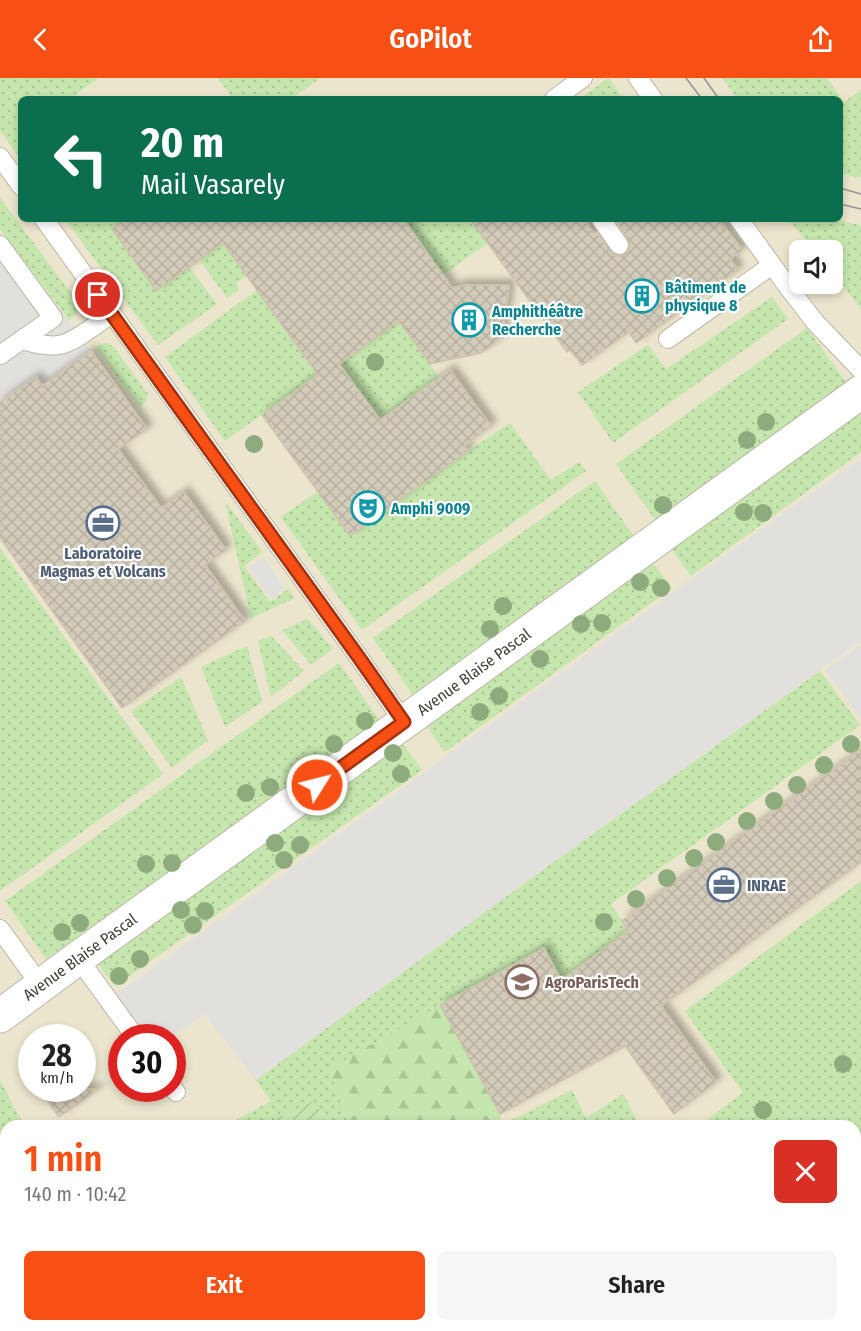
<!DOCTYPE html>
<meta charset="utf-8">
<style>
:root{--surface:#fff;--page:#f6f6f6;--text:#222;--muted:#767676;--accent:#f74f14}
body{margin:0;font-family:"Fira Sans Condensed",sans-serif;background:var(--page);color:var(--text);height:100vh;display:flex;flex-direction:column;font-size:22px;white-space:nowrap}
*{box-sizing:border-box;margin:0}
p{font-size:20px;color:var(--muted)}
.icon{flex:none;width:33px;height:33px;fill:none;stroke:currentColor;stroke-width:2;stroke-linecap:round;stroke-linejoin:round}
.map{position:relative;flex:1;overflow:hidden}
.side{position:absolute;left:0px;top:1042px;width:861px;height:212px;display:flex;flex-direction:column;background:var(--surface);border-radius:18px 18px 0 0;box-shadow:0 3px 9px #0003}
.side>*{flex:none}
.top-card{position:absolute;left:18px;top:18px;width:825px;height:126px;border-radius:9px;box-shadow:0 3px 9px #0003;background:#0b6e4f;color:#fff;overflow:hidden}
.fabs{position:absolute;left:789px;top:162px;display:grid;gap:12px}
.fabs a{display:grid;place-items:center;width:54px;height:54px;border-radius:9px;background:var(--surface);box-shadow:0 3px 9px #0003;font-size:30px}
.speed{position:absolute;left:18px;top:946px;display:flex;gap:12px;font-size:30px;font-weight:700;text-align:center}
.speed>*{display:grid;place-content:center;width:78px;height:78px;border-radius:50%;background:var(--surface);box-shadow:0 3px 9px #0003;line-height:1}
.speed small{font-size:15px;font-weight:400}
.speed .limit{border:9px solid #d22;background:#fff;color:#111}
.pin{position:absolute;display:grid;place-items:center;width:51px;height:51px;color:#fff;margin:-26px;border:3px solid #fff;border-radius:50%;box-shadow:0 2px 6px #0007}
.me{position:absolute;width:66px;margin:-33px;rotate:54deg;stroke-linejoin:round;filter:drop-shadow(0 0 4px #0008)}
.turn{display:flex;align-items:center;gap:21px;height:126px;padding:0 24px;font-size:27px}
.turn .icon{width:78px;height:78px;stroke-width:2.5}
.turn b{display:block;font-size:42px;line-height:51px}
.round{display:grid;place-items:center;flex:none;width:63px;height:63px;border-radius:9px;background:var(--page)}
.summary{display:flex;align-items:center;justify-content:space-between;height:102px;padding:0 24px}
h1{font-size:36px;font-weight:600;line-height:45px;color:var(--accent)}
.primary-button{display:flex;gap:12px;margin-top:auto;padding:12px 24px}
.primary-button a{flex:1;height:69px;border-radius:9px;background:var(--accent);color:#fff;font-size:24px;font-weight:600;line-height:69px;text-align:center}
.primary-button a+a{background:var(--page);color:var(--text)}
header{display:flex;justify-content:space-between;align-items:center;height:78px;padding:0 24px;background:var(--accent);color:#fff;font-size:27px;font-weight:600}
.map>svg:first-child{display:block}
</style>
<header><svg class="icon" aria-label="back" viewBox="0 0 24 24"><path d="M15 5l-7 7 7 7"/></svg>GoPilot<svg class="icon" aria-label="share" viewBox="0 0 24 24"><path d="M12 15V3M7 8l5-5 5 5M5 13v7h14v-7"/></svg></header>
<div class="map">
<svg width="861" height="1253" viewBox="0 0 861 1253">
<defs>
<pattern id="grass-dots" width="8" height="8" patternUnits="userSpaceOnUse" patternTransform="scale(1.5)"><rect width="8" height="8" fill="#c5e6ac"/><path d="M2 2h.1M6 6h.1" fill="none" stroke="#aac694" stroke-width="1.8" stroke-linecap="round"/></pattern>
<pattern id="forest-firs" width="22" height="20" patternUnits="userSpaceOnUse" patternTransform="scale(1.5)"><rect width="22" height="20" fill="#c5e6ac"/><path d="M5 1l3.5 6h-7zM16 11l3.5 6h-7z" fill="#aac694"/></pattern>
<pattern id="garden-furrows" width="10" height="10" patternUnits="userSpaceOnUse" patternTransform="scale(1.5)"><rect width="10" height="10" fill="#c5e6ac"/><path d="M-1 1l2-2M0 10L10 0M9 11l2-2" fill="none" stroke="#aac694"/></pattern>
<pattern id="building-cross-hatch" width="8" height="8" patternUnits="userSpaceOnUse" patternTransform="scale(1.5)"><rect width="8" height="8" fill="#d3cbb9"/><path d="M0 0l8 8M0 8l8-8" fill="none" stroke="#b6afa0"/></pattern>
<filter id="shadow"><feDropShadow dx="5.5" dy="-5.5" stdDeviation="3" flood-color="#0004"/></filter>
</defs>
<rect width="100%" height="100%" fill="#f1efe3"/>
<path fill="#ebe5cd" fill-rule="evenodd" d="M0,0h861v1253l-6,-5v-200h-849v200h254l1,5h-261zM21,21h819v120h-819zM800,172h32v34h-32zM32,960h50v51h-50zM122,960h50v51h-50z"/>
<g fill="url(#grass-dots)">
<polygon points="0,0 99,0 70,21 21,21 21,82 0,53"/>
<polygon points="218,0 320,0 291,21 233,21"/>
<polygon points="609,0 623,21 579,21"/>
<polygon points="722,0 827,0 844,24 861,12 861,100 840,95 840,21 738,21"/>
<polygon points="0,120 79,226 79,234 69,242 0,151"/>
<polygon points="65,141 126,141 112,151 156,213 189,189 217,226 158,267"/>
<polygon points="403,141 470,141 488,165 443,197"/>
<polygon points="788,141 838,141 848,145 861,147 861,231 833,195 832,172 814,172"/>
<polygon points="223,165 247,198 236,205 239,211 227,220 199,181"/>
<polygon points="257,212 318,297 225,363 165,279"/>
<polygon points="772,219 788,241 613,365 578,314 648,267 666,291"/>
<polygon points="399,243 439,299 380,342 339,286"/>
<polygon points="807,250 848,307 656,443 616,386"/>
<polygon points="107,265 114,269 148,316 147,322 140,330 96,270 100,267"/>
<polygon points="861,332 861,374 691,498 671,470"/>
<polygon points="510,345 551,402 579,384 586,393 362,552 281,439 318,413 350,458 468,373"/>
<polygon points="595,403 635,460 413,617 373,560"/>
<polygon points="225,423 262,474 244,488 270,524 288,511 293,518 293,521 251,540"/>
<polygon points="0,470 163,696 0,813"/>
<polygon points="652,484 672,510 445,674 427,649"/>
<polygon points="308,541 333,571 311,587 282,552"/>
<polygon points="271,558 304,593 271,619 258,563"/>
<polygon points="247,568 262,624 225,649 201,589"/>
<polygon points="339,585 380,643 46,881 5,823"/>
<polygon points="820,593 860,647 611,826 628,851 612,865 561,902 543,870 329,991 350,1048 225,1048 271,1023 256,1002 533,799"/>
<polygon points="181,599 208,662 172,690 131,633"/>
<polygon points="402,665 422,692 115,908 97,885"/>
<polygon points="861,803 861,1253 599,1253 599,1248 855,1248 855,1048 698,1048 743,1015 685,933"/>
<polygon points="0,1002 21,1042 12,1048 6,1048 6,1053 0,1057"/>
<polygon points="572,1012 586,1040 623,1016 640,1048 500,1048"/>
<polygon points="31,1248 249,1248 251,1253 32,1253"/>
</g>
<polygon fill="url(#forest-firs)" points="440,927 500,1036 503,1047 500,1048 350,1048 329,991"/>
<polygon fill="url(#garden-furrows)" points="314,1023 328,1048 261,1048"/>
<g fill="#e2e0dc">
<polygon points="12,167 91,273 58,297 47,314 35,299 0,324 0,176"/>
<polygon points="861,380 861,563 533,799 256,1002 204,936 171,960 149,960 116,916 415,701 450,675 691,501"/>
<polygon points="263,479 285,510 271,521 248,489"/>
<polygon points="861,566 861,641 825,592"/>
</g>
<g fill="url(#building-cross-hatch)" stroke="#cdc4ac" stroke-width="1.5" filter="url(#shadow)">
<polygon points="126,141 403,141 452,210 466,207 509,207 503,250 501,257 492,268 480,275 430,286 399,243 339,286 380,342 450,292 491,348 464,368 468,373 350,458 262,337 318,297 223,165 156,213 112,151"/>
<polygon points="470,141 584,141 594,156 597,154 610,174 614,177 619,178 626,176 629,171 630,166 628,161 615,141 719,141 742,172 730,181 738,192 636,265 629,254 582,287 570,272 567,274"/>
<polygon points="91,273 147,351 118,371 161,430 184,414 226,472 205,487 245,543 122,630 0,460 0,324 36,299 42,308"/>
<polygon points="861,672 861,784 661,928 716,1004 674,1036 625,968 500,1036 440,927 544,870 561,902 629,853 622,843"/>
<polygon points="39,1011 99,1011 59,1039"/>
</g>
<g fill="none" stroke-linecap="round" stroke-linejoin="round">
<defs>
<g id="lane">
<polyline points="638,0 653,21"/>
<polyline points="554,21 583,0"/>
<polyline points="0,79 21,108"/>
<polyline points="44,141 360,581 404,644"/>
<polyline points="601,141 619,167"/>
<polyline points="739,141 785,205 815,244 861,292"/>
<polyline points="0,167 53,240 0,277"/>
<polyline points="668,261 772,187"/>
<path d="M21,262c12,3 25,7 38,5 17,-3 38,-22 53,-31"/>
<polyline points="0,851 41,908"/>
<polyline points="78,880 136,960"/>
<polyline points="172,1009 176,1014"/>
<polyline points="693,1248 693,1253"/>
</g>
<g id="street">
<polyline points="0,938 78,880 861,314"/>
<polyline points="587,1248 588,1253"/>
</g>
</defs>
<use href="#lane" stroke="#bcb7a6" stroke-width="20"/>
<use href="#street" stroke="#bcb7a6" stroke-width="35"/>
<use href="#lane" stroke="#fff" stroke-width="18"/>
<use href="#street" stroke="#fff" stroke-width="33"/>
<g stroke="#939393" stroke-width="1.5">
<polyline points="686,0 702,21"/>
<polyline points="704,0 719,21"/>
<polyline points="840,110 861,116"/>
<polyline points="840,126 861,131"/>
</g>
</g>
<g fill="#8dab7c">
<circle cx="375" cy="284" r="9"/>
<circle cx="766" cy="344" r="9"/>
<circle cx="747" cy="362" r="9"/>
<circle cx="254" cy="366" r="9"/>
<circle cx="663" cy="427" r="9"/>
<circle cx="744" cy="434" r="9"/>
<circle cx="763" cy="435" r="9"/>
<circle cx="640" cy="504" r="9"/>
<circle cx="661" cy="510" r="9"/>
<circle cx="503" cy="528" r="9"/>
<circle cx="602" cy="545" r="9"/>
<circle cx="581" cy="546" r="9"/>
<circle cx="490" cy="551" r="9"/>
<circle cx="540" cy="581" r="9"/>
<circle cx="499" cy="618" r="9"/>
<circle cx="480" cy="634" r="9"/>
<circle cx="365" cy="643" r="9"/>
<circle cx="334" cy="666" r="9"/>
<circle cx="851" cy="666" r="9"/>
<circle cx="393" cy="675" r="9"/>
<circle cx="824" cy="687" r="9"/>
<circle cx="401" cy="696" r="9"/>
<circle cx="797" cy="707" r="9"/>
<circle cx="270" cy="709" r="9"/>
<circle cx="246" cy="715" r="9"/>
<circle cx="774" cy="723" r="9"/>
<circle cx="747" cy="743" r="9"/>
<circle cx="716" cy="764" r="9"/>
<circle cx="275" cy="765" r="9"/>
<circle cx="300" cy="767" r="9"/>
<circle cx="694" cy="780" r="9"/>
<circle cx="284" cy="782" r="9"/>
<circle cx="172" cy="785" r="9"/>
<circle cx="146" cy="786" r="9"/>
<circle cx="667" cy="800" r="9"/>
<circle cx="636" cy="821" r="9"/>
<circle cx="181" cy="832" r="9"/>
<circle cx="205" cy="833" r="9"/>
<circle cx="604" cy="844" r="9"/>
<circle cx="80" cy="845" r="9"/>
<circle cx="193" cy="847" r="9"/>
<circle cx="62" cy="854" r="9"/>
<circle cx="140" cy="881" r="9"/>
<circle cx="119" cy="898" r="9"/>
<circle cx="843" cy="986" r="9"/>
<circle cx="763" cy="1032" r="9"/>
</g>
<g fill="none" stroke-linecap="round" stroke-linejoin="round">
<defs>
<polyline id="route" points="98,217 360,581 404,644 317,707"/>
</defs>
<use href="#route" stroke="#a1330d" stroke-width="15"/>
<use href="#route" stroke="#f74f14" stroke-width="10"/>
</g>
<defs>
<symbol id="building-ring" viewBox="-11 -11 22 22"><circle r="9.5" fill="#fff" stroke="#0f9aa8" stroke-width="1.5"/><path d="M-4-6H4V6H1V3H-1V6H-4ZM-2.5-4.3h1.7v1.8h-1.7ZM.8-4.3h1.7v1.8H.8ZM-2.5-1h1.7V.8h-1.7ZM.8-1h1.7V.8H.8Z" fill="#0f9aa8"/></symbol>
<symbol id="theatre-ring" viewBox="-11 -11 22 22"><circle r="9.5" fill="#fff" stroke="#0f9aa8" stroke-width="1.5"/><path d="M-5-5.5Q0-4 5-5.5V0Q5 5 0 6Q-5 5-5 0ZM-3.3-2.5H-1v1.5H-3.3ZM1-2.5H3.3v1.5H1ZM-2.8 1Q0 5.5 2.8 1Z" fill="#0f9aa8"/></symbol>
<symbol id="office-ring" viewBox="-11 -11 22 22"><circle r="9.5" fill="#fff" stroke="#5c6f8a" stroke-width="1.5"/><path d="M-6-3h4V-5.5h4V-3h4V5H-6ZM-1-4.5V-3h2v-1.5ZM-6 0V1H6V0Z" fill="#5c6f8a"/></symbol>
<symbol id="university-ring" viewBox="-11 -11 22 22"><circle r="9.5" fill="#fff" stroke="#8d6e63" stroke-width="1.5"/><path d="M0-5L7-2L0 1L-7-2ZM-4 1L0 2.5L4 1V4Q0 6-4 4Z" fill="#8d6e63"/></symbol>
</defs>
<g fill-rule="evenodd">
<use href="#building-ring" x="623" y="199" width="38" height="38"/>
<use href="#building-ring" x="450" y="223" width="38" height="38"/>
<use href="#theatre-ring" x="349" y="411" width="38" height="38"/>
<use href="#office-ring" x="84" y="426" width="38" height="38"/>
<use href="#office-ring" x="705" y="788" width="38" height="38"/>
<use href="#university-ring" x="503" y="885" width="38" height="38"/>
</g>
<g text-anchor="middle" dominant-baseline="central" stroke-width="4.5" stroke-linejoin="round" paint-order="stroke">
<g font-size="16" font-weight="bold" fill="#0d838f" stroke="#fff" text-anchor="start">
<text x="665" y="209">Bâtiment de<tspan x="665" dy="18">physique 8</tspan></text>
<text x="492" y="233">Amphithéâtre<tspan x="492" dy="18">Recherche</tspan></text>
<text x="391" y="430">Amphi 9009</text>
</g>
<g font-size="16" font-weight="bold" fill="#4e5e75" stroke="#fff">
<text x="103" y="475">Laboratoire<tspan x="103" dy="18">Magmas et Volcans</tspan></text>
<text x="747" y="807" text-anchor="start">INRAE</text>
</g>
<g font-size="16" fill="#433f33" stroke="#fff">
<text transform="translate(474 594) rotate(-36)">Avenue Blaise Pascal</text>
<text transform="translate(80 879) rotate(-36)">Avenue Blaise Pascal</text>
</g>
<g font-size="16" font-weight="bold" fill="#785e54" stroke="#fff" text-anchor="start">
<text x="545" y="904">AgroParisTech</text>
</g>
</g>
</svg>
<div class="fabs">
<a><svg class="icon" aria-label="sound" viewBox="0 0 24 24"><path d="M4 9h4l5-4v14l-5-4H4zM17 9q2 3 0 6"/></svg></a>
</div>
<div class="speed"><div>28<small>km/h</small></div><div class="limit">30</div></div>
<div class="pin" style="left:98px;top:217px;background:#d93025"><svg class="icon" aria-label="arrive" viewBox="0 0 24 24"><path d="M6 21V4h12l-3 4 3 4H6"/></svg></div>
<svg class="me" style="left:317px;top:707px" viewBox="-20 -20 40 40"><circle r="17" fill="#f74f14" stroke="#fff" stroke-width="3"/><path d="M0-11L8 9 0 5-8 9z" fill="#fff"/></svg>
<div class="top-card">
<div class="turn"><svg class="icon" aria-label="left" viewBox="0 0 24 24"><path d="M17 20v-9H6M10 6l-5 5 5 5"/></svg><div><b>20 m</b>Mail Vasarely</div></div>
</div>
<section class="side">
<div class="summary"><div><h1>1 min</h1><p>140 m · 10:42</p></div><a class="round" style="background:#d93025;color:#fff"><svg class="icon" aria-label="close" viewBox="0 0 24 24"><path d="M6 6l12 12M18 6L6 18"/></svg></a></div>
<div class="primary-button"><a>Exit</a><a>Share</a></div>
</section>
</div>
